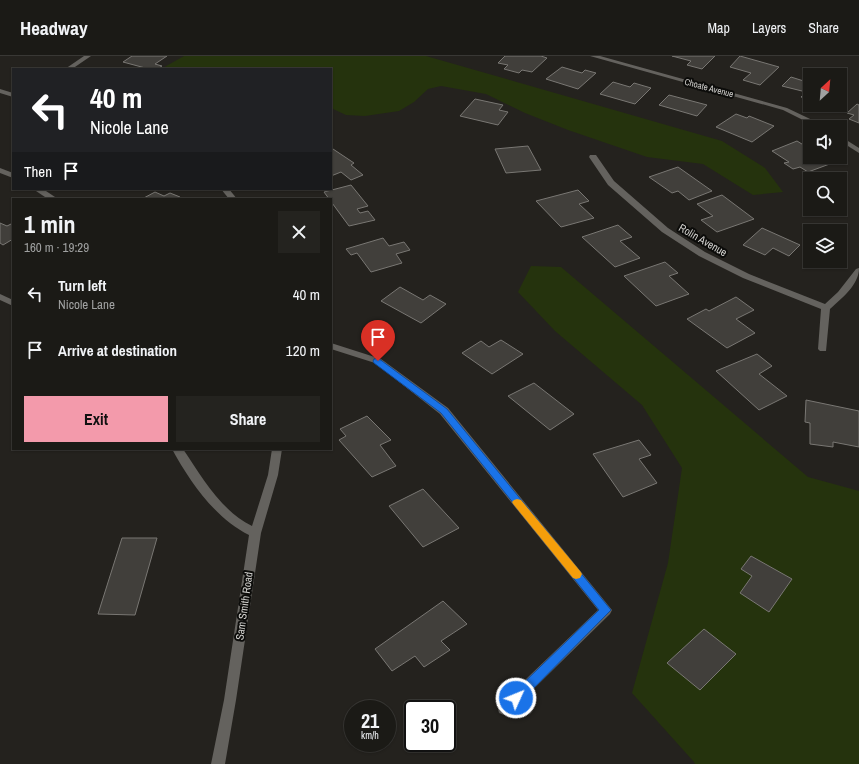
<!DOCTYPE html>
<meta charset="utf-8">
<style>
:root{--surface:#1b1a16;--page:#24231f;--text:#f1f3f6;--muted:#a0a1a1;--line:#393835;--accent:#f39aab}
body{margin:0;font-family:"Archivo Narrow",sans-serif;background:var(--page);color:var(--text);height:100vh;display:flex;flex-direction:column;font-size:15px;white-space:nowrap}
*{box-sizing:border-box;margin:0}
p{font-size:13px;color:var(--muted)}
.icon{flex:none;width:22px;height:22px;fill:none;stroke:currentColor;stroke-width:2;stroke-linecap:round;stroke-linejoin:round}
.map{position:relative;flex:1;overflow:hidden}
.panel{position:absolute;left:12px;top:142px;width:320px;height:252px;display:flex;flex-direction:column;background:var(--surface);border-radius:0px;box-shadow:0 1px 3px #0004,0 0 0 1px var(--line)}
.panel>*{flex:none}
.guide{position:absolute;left:12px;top:12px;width:320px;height:122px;border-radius:0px;box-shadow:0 1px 3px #0004,0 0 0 1px var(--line);background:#202124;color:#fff;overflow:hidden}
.needle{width:26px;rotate:26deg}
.tools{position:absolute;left:803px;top:12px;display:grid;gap:8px}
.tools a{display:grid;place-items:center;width:44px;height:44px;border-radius:0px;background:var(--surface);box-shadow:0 1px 3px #0004,0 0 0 1px var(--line);font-size:20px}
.speed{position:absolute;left:344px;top:644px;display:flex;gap:8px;font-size:20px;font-weight:700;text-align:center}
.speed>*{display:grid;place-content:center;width:52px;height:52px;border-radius:50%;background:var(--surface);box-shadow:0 1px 3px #0004,0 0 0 1px var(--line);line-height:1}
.speed small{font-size:10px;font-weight:400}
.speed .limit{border:2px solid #111;border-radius:6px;background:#fff;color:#111}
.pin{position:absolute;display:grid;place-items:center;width:34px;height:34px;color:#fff;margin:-41px -17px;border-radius:50% 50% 50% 0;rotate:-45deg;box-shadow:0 0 4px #0007}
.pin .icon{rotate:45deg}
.me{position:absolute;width:44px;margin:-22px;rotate:46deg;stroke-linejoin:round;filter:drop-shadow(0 0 3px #0008)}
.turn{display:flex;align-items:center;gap:14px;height:84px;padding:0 12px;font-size:18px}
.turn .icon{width:52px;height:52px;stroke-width:2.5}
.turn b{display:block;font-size:28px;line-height:34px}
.then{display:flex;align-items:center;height:38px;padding:0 12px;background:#0003;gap:8px;font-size:15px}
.round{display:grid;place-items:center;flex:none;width:42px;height:42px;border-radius:0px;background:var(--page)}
.head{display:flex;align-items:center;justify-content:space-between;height:68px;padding:0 12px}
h1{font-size:24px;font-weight:700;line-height:30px}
.action{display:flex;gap:8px;margin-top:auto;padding:8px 12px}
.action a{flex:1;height:46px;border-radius:0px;background:var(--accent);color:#111;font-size:16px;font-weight:700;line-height:46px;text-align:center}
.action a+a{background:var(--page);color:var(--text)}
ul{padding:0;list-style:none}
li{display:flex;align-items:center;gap:12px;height:56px;padding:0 12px}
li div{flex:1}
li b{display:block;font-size:15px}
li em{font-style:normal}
header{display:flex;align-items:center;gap:24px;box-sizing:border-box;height:56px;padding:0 20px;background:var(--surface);border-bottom:1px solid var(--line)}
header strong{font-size:19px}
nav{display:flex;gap:22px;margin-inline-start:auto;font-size:14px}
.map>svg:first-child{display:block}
</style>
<header>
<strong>Headway</strong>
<nav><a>Map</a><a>Layers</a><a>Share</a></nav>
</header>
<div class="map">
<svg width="859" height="708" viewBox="0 0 859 708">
<rect width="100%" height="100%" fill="#24221e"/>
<g fill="#25330d">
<polygon points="184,0 426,0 722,85 765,112 783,136 753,139 703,108 647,101 568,74 525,57 486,38 441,30 428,33 414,46 399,55 365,60 346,59 331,52 331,13 161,13"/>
<polygon points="531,210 561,211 808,421 859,435 859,708 695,708 694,706 632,637 668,507 682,412 642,349 555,275 518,236"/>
</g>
<g fill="#413f3b" stroke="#797773">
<polygon points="132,0 167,0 155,8 162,10 157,13 149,13 123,6"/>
<polygon points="505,0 541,0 547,2 532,16 522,14 519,17 504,13 508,9 498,7"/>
<polygon points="672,0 715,0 702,13 687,9 691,5"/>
<polygon points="740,0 779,11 760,29 743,24 751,17 730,11"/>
<polygon points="562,11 582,17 585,14 596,17 578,33 546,23"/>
<polygon points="791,21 810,27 810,44 801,41 806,36 782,30"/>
<polygon points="613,26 630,31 634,27 651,32 635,48 600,38"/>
<polygon points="669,39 707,49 697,60 659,49"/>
<polygon points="475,43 503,49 499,54 508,56 498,69 460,60"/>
<polygon points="857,48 859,49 859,67 849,63 854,59 847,57"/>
<polygon points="736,58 747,62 749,60 774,70 752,86 716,71"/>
<polygon points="797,85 810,93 810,101 827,101 835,106 808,116 800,111 793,113 784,107 789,106 772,95"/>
<polygon points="528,90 541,114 506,117 495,93"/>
<polygon points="331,93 333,93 354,107 351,109 363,119 351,124 341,116 331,120"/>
<polygon points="678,111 712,135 689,144 678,135 672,137 649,121"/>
<polygon points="351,129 368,150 357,153 360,157 368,155 375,164 349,170 324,136"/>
<polygon points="578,134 589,145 579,148 594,162 561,171 536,145"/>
<polygon points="155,136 164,140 170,137 180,141 178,143 142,143"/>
<polygon points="722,139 754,163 717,176 701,164 713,160 697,148"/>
<polygon points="0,167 7,170 13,167 13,183 3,189 0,187"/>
<polygon points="618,169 632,181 620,185 640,202 615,211 582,181"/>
<polygon points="762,172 800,189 789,200 773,192 765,199 743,189"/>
<polygon points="383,182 389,190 404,186 410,194 396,198 402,207 371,216 357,197 351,199 346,193"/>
<polygon points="665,206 678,217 669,220 689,238 656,250 624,220"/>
<polygon points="400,231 423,244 430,239 446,248 421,267 381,245"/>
<polygon points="736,241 754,254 736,263 755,277 727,292 687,263 706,253 709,255"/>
<polygon points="501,284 523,298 492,318 462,297 481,285 489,291"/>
<polygon points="757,298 772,310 759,318 787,340 759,354 716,315"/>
<polygon points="534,327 574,358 550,374 508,340"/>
<polygon points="806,344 859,355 859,391 833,386 833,391 810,388 810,367 805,366"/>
<polygon points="367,360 391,384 380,389 396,410 372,421 339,384 346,380 340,373"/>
<polygon points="639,384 651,399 639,403 657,427 623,441 593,398"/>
<polygon points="423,433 459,472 423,491 389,450"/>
<polygon points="122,482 157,482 135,559 98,558"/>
<polygon points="751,500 792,523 769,556 740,537 752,520 741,513"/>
<polygon points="443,545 467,568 441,585 450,594 424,611 415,600 392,615 375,593"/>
<polygon points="704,573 736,598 700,634 667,607"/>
</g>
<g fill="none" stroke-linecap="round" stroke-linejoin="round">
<g fill="#64625e" fill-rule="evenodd">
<polygon points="84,0 91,0 72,13 65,13"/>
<polygon points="590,0 600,0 787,52 827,71 817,71 783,54"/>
<polygon points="0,33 13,37 13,41 0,37"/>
<polygon points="840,80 859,92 859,97 840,85"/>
<path d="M590,99h6l18,26 54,47 37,24 44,22 76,30 13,-12 18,-23 3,-1c0,17 -17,30 -29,41l-4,42h-6l-2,-2 3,-40 -78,-31 -44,-22 -37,-24 -54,-47 -19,-28z"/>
<polygon points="0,112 13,117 13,122 0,117"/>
<polygon points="33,133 43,133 58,143 48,143"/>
<polygon points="221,133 229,133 237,143 229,143"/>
<polygon points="0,238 13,244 13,250 0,244"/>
<polygon points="331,287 381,303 448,352 612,554 610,558 509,657 504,659 499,657 498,653 499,649 598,554 440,358 375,307 331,293"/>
<path d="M172,393h11c19,28 37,61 69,77l16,-51 4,-26h10l-4,26 -17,58 -25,167 -11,64h-14l13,-64 25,-165c-34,-17 -59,-53 -77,-86z"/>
</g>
</g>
<polygon fill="#1a73e8" stroke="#114b97" points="378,302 447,353 611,554 520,646 516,647 512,646 510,642 512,638 599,554 441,357 374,307 373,305 374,303"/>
<polygon fill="#f59e0b" points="517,443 521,444 580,515 582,518 580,522 576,523 573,522 514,449 512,446 514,444"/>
<g text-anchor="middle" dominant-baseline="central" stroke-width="4" stroke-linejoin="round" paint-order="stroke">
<g font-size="9" fill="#d2d1ce" stroke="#0c0c0a">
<text transform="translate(709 32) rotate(15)">Choate Avenue</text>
</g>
<g font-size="11" fill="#d2d1ce" stroke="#0c0c0a">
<text transform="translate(703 184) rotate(30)">Rolin Avenue</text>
<text transform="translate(244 550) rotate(-82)">Sam Smith Road</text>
</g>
</g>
</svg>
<div class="tools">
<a><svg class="needle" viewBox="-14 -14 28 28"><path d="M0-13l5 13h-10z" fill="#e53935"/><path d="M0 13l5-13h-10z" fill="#a0a1a1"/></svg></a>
<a><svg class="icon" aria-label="sound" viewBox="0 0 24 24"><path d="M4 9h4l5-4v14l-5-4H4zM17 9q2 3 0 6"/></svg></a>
<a><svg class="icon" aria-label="search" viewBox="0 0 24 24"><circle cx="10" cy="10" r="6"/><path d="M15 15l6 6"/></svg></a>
<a><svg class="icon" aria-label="layers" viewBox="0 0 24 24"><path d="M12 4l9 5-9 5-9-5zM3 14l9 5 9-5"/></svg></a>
</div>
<div class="speed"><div>21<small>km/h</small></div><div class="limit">30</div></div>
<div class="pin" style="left:378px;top:305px;background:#d93025"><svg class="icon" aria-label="arrive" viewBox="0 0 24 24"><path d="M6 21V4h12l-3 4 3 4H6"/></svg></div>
<svg class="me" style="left:516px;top:642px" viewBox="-20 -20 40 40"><circle r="17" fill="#1a73e8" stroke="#fff" stroke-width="3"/><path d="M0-11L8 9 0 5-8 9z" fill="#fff"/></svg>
<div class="guide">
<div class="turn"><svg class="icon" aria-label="left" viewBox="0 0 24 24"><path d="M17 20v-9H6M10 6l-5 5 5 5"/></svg><div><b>40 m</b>Nicole Lane</div></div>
<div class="then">Then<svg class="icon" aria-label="arrive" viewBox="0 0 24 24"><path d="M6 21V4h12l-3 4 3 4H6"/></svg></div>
</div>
<section class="panel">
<div class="head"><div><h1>1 min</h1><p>160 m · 19:29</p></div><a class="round"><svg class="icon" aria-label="close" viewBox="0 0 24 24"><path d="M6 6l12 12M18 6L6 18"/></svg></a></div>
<ul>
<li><svg class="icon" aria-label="left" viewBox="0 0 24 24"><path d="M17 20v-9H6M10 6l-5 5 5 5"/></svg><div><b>Turn left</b><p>Nicole Lane</p></div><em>40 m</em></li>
<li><svg class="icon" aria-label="arrive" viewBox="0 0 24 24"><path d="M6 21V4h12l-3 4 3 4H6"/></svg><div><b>Arrive at destination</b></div><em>120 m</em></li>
</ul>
<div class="action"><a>Exit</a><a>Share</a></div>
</section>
</div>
